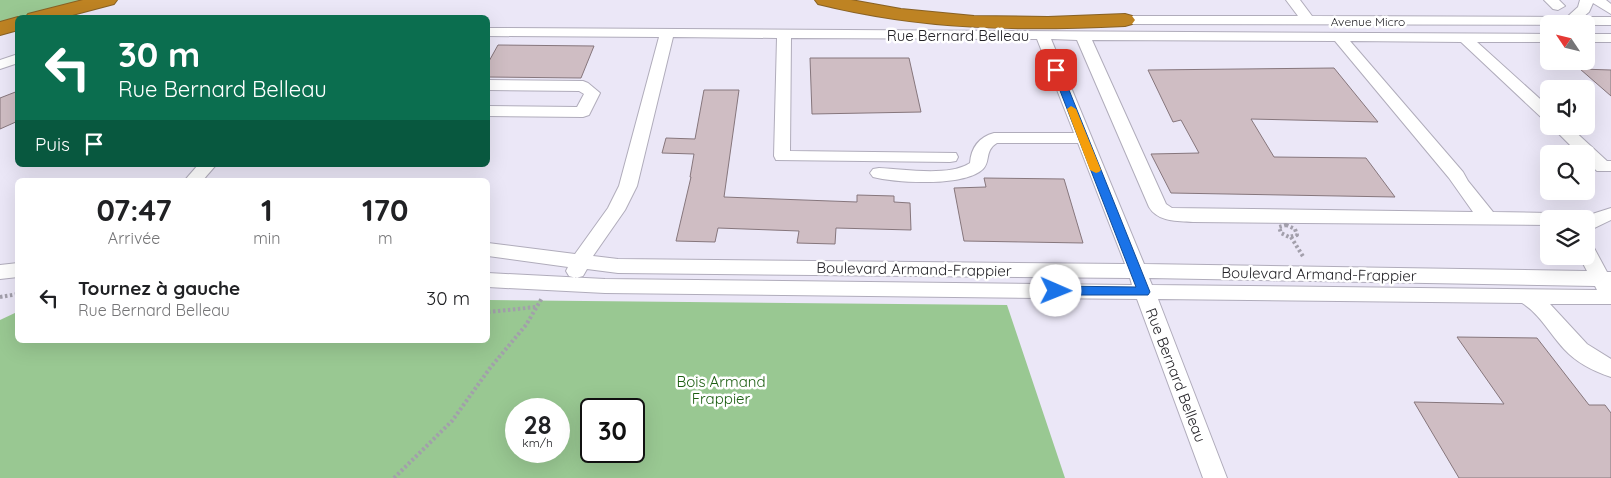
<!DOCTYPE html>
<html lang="fr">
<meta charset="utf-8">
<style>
:root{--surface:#fff;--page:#f2f2f2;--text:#202124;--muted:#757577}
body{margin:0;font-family:Quicksand,sans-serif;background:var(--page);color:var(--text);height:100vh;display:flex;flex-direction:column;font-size:19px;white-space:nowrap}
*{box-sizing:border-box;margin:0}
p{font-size:16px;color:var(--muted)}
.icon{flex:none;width:28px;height:28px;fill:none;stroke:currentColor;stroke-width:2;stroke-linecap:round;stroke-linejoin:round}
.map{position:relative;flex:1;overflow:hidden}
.drawer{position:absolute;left:15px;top:178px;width:475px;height:165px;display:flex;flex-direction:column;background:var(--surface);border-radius:8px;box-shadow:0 5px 20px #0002}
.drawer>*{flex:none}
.banner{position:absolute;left:15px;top:15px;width:475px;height:152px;border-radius:8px;box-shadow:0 5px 20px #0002;background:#0b6e4f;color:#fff;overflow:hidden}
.needle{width:32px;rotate:305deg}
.buttons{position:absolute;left:1540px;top:15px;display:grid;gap:10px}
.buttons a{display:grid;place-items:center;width:55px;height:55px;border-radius:8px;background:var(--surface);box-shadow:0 5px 20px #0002;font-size:25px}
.speed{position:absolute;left:505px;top:398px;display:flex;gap:10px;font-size:25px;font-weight:700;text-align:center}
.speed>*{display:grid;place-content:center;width:65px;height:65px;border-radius:50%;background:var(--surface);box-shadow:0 5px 20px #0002;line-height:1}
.speed small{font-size:12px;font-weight:400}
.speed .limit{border:2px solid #111;border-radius:8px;background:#fff;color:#111}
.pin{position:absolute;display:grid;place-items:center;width:42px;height:42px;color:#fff;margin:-21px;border-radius:10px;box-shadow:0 2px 8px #0006}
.me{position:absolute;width:55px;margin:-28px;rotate:91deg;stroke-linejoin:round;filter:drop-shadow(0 0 4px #0008)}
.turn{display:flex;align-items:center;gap:18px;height:105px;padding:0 20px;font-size:22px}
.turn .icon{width:65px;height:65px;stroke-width:2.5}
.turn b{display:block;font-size:35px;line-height:42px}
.then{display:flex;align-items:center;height:48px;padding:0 20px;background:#0003;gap:10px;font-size:19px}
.eta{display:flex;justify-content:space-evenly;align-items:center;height:85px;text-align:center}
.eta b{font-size:30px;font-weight:800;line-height:35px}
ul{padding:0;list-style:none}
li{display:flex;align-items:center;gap:15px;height:70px;padding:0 20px}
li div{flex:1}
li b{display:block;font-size:19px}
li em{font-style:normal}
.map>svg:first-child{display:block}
</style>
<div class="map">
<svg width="1611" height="478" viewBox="0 0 1611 478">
<rect width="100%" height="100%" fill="#ebe7f7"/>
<g fill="#99c892" fill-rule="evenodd">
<polygon points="0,0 94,0 25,17 18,18 0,26"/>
<path d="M488,300l519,5 58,173h-1065v-158l17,-8 1,28h470zM516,409h43v42h-43zM591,409h43v42h-43z"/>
</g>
<g fill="#cfbdc3" stroke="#86767c">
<polygon points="498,45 594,46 581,78 488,77 488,63"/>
<polygon points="810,58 909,58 921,112 812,114"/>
<polygon points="1334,68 1378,122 1251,119 1274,157 1366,158 1395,197 1171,193 1151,154 1199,153 1181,120 1173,122 1148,70"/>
<polygon points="1580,69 1611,70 1611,96"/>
<polygon points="704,90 739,90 724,197 857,202 857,195 894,196 894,202 910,203 911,230 836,228 835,244 797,243 799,231 718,228 715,242 676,241 691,177 690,177 694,154 662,153 666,138 695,139"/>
<polygon points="18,91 18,121 0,129 0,98"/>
<polygon points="984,178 1064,179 1083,243 964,241 954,188 986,187"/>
<polygon points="1457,337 1537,338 1589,405 1605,405 1611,413 1611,478 1459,478 1414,402 1504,404"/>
</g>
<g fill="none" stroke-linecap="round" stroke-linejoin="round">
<defs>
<g id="minor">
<polygon points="1286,0 1300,0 1312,16 1567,17 1578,7 1580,0 1606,0 1611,4 1611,14 1593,3 1589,12 1583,17 1611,17 1611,25 1125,24 1118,20 1125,16 1298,16"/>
<polygon points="1544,0 1559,0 1565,6 1558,10 1553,9"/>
<path d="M488,28l1061,6v8h-72l72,65v14l-6,-2 -82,-77 -111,-1 113,131 5,9 25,31 56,1 6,2 3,4h-9v6l-356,-3c-16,-1 -35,0 -44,-15l-72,-167 -26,-1 93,225 443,7 -8,-15h7v-12l7,2 14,26h4v32h-61l37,40 24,15v18c-18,-6 -34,-14 -47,-28 -14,-15 -24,-35 -42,-46l-364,-4 69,179h-24l-66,-179 -532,-6 -117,-6v-14l117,6 527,6 -2,-7 -512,-5 -31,-4 -4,7 -7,2 -7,-2 -3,-5 2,-4 -80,-11v-13l87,11 33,-46 11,-22 40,-149 -171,-1zM673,37l104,1 -3,118 2,4 174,2 6,-1 2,-4 -2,-4 -166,-2 1,-113 246,1 37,94h-80c-15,4 -23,15 -24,30 -21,14 -67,6 -91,5l-6,1 -3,4 3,4c23,6 92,10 110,-8 8,-8 1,-18 14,-26h81l47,121 -507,-5 -25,-3 32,-46 12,-24zM1092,40l243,1 114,137 24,34 -301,-4 -6,-4zM1149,278l446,8 2,4 -445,-5z"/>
<rect x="1586" y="34" width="25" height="8"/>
<polygon points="18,54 18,63 0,69 0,60"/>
<polygon points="488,80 583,81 588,83 600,93 589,115 583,117 488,116 488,106 577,107 584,94 579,91 488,90"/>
<polygon points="1551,126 1569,126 1607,161 1611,161 1611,171 1597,171 1586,161 1586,154 1579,154"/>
<polygon points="198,165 216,165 203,180 185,180"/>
<polygon points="1611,208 1611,220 1586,232 1586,219 1583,219 1589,215"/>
<polygon points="18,263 18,277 0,279 0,265"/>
</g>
<g id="highway">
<polygon points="83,0 117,0 114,4 61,18 25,18 28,14"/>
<path d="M815,0h36l50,9 73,7 74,1 77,-3 7,2 3,4 -3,4 -7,2c-107,5 -202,4 -307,-22z"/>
<polygon points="18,17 20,18 18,18 18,30 0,35 0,22"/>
</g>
</defs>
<use href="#minor" stroke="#b0acbb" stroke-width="2"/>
<use href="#highway" stroke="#886124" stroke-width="2"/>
<g stroke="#a29fab" stroke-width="4" stroke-dasharray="2.5 2.5" stroke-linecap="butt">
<polygon points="1286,225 1295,229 1297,235 1289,237 1281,233 1279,227"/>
<polyline points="1291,237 1304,258"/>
<polyline points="0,297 18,294"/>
<polyline points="488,312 536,307"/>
<polyline points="394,478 452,421 490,368 526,325 542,298"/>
</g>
<use href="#minor" fill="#fff" fill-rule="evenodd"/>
<use href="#highway" fill="#be8323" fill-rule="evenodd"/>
</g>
<polygon fill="#1a73e8" stroke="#114b97" points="1056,67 1061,70 1150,292 1148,295 1056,295 1050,291 1056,286 1136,287 1052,70"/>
<polygon fill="#f59e0b" points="1071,106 1076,109 1101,170 1099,172 1096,173 1090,170 1067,109"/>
<g text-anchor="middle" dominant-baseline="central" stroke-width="5" stroke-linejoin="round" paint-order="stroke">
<g font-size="12" fill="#232227" stroke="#fff">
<text x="1368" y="21">Avenue Micro</text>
</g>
<g font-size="15" fill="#232227" stroke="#fff">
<text x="958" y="35">Rue Bernard Belleau</text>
<text transform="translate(914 269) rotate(1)">Boulevard Armand-Frappier</text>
<text transform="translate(1319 274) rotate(1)">Boulevard Armand-Frappier</text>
<text transform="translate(1176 375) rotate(69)">Rue Bernard Belleau</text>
</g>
<g font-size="15" fill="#1c5e11" stroke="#fff">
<text x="721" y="381">Bois Armand<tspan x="721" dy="17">Frappier</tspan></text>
</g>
</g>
</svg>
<div class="buttons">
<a><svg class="needle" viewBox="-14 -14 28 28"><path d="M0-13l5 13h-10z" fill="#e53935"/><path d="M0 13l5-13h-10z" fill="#757577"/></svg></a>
<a><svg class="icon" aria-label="sound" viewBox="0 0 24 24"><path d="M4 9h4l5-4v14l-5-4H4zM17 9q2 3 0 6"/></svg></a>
<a><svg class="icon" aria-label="search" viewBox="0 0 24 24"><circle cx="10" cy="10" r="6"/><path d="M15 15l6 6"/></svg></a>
<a><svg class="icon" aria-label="layers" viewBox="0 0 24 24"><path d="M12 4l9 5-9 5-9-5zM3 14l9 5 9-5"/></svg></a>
</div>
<div class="speed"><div>28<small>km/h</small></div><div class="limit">30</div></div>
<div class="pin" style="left:1056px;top:70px;background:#d93025"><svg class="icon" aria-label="arrive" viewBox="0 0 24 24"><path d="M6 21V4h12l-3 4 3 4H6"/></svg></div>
<svg class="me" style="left:1056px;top:291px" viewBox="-20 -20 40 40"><circle r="19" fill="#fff"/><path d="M0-13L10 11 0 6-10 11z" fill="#1a73e8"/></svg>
<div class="banner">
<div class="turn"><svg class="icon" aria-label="left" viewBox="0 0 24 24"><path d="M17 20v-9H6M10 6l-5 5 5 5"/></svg><div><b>30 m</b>Rue Bernard Belleau</div></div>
<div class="then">Puis<svg class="icon" aria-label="arrive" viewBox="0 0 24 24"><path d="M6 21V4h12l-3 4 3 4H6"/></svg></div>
</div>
<section class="drawer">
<div class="eta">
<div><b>07:47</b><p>Arrivée</p></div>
<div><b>1</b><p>min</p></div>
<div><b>170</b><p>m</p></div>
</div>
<ul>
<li><svg class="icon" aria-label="left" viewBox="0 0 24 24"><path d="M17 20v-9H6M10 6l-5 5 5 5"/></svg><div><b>Tournez à gauche</b><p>Rue Bernard Belleau</p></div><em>30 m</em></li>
</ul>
</section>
</div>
